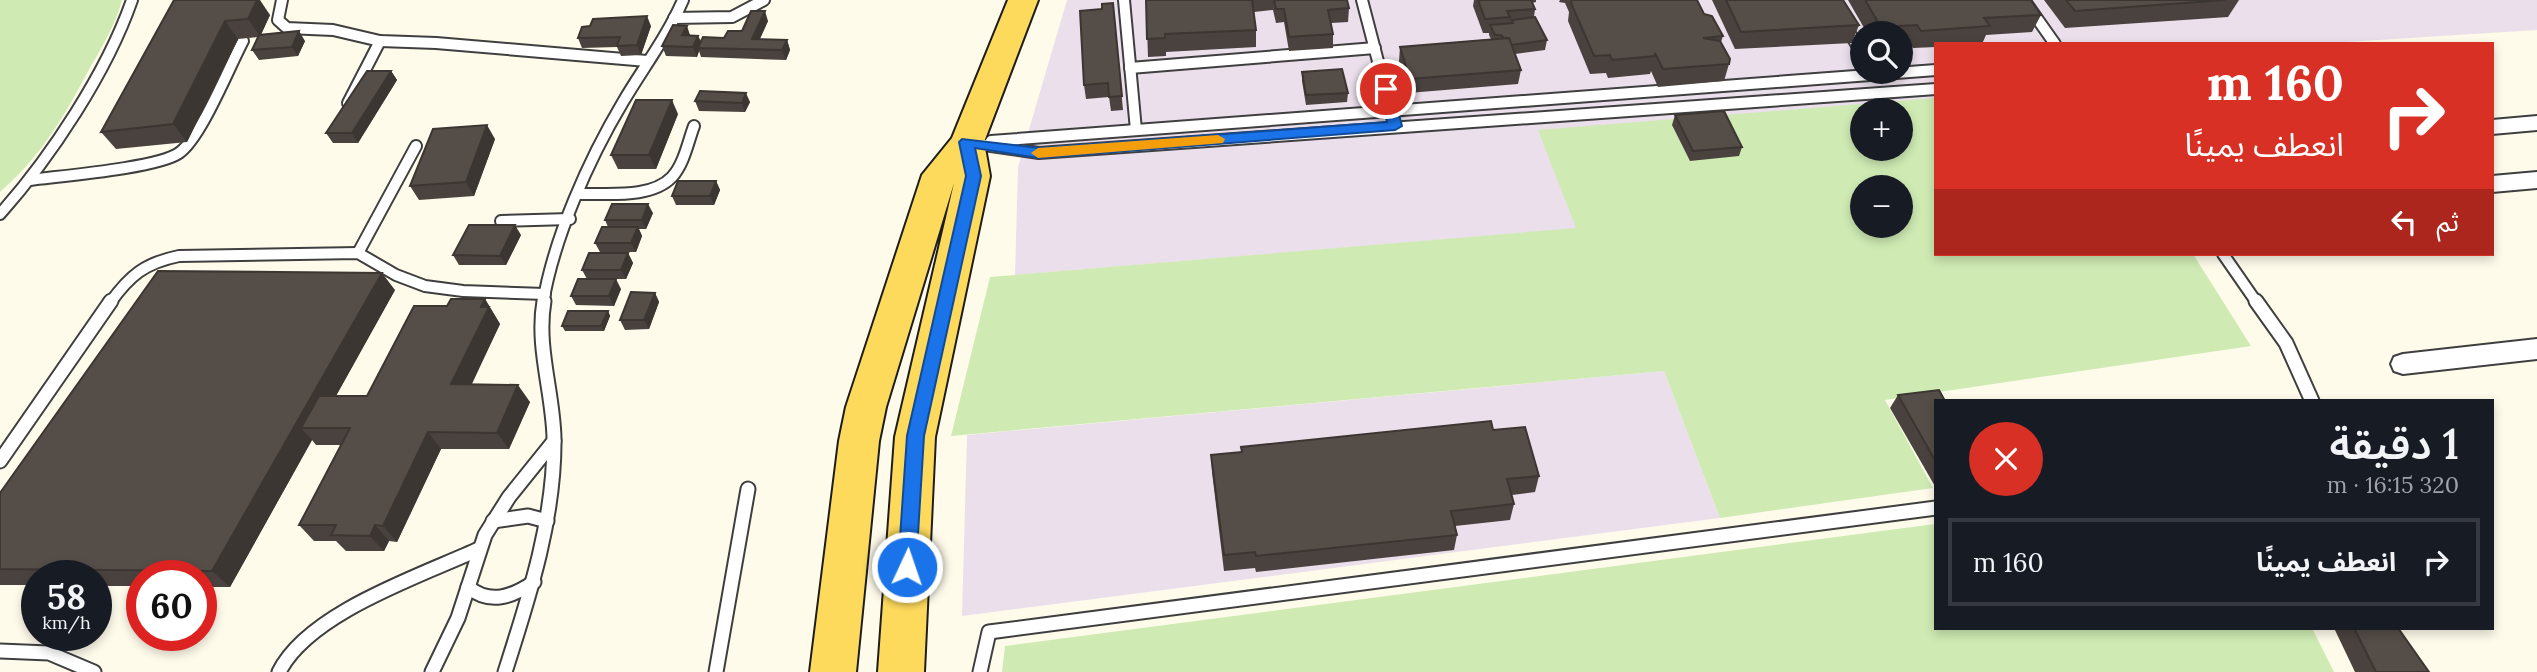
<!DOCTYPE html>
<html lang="ar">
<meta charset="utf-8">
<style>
:root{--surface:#171b24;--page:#20242c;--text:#f1f3f6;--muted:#9ea1a6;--line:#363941}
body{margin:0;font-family:Lora,"Noto Sans Arabic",serif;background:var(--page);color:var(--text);direction:rtl;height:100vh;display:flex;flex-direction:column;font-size:26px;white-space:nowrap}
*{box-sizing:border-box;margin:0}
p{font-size:23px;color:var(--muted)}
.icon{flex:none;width:38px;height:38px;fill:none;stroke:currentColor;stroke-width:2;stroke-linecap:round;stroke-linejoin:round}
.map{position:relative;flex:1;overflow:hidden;direction:ltr}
.sheet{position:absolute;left:1934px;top:399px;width:560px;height:231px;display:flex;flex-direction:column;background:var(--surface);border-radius:0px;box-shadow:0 4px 10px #0003;direction:rtl}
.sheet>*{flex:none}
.top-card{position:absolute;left:1934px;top:42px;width:560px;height:214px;border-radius:0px;box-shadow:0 4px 10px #0003;direction:rtl;background:#d93025;color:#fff;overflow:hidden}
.controls{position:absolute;left:1850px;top:21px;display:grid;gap:14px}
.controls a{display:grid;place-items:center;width:63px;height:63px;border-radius:50%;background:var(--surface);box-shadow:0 4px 10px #0003;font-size:35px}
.speed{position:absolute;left:21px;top:560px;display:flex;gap:14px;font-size:35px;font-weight:700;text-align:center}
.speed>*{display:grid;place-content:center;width:91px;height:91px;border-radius:50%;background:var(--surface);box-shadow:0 4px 10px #0003;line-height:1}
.speed small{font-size:18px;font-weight:400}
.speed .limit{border:10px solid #d22;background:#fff;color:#111}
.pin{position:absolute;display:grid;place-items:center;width:60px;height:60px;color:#fff;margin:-30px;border:4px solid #fff;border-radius:50%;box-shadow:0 2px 7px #0007}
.me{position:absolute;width:77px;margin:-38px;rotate:3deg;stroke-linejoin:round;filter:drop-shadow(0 0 5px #0008)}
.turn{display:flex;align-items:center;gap:24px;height:147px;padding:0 35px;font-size:32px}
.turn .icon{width:91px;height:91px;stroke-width:2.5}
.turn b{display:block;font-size:49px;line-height:60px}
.then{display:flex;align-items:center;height:66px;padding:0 35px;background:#0003;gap:14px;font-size:26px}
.round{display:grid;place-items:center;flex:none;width:74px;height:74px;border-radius:37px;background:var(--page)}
.overview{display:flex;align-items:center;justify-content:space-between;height:119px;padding:0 35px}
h1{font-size:42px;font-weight:600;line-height:52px}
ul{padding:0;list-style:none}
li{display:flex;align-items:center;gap:21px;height:88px;margin:0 14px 10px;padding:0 21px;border:4px solid var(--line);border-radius:0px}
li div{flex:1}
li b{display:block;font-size:26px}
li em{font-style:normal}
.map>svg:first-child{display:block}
</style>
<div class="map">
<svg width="2537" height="672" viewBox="0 0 2537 672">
<rect width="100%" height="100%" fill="#fffbeb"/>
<g fill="#eadfeb" fill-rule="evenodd">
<path d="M1067,0h1470v30l-223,14h-378l-1,154 -35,-11h-38v18l-847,70 3,-108zM1862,33h38v39h-38zM1862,110h38v39h-38z"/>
<polygon points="1664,371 1720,518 962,616 967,435"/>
</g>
<g fill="#cfebb3" fill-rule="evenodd">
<path d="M0,0h122c-6,23 -18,44 -30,64 -28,52 -47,88 -92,128z"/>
<path d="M1935,98l1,156h257l58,92 -366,54 48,88 -213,30 -56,-147 -713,65 39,-159 586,-49 -38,-98zM1862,110h38v39h-38zM1862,187h38v39h-38z"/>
<polygon points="1935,524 1936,628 2312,628 2334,672 1002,672 1005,646"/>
</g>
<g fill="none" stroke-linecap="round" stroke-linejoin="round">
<defs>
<g id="lane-far1">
<polyline points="282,0 278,20 287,28 333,30 380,41 436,43 647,61"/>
<polyline points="1124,0 1136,130"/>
<polyline points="1362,0 1392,115"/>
<polyline points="1829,0 1862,53"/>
<polyline points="2024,0 2055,44"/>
<polyline points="674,18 732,17 764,0"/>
<polyline points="1130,68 1375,48"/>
<polyline points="348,103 380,41"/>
<polyline points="991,141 1936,70"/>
<polyline points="970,143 1039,153 1936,89"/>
<path d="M30,180c30,-4 128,-12 149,-27 22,-15 50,-86 64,-112"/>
<path d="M581,194c27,-1 70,5 91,-17 12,-13 16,-35 22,-51"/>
<path d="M0,214c51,-57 107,-142 132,-214"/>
<polyline points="501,221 570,219"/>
<polyline points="358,253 416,146"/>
<polyline points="2223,254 2257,303"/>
<path d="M110,303c20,-28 35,-40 69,-47l179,-3 38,22 29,11 38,5 82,3"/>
<path d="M543,303c11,-66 46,-144 80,-201 20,-34 44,-65 60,-102"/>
</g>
<g id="lane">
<polyline points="2256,301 2286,343 2312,401"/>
<polyline points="0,461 111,301"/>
<polyline points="493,521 528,516 547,521"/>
<path d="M468,587c22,18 44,10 66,-5"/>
<polyline points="0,651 49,653 94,672"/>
<path d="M279,672c29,-59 141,-96 200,-123"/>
<polyline points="432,672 458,618 485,535 509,497 554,441"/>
<path d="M505,672c24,-75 50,-154 49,-234 -1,-46 -18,-91 -10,-137"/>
<polyline points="716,672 748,489"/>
<polyline points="980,672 989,632 1936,508"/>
</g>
<g id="street">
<polygon points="2537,116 2537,130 2492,134 2492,120"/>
<polygon points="2537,172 2537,188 2492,192 2492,176"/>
<polygon points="2537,339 2537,359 2403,374 2394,371 2391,364 2394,357 2403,354"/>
</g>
<polygon id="primary" points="1008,0 1038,0 984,142 990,176 935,437 924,672 878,672 895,437 954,183 886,407 879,441 856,672 810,672 839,441 846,407 922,175 952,138"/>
</defs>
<use href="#lane-far1" stroke="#3f3f3f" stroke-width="14"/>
<use href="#lane" stroke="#3f3f3f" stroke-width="17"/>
<use href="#street" stroke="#3f3f3f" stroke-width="4"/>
<use href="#primary" stroke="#1d1d1d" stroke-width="4"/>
<use href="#lane-far1" stroke="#fff" stroke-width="10"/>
<use href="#lane" stroke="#fff" stroke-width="13"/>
<use href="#street" fill="#fff" fill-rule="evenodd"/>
<use href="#primary" fill="#feda5c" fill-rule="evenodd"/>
</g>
<g fill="#49423e">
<polygon points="174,0 270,15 261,35 305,41 298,56 259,60 252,50 258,37 238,39 187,142 116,149 101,132"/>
<polygon points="1146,0 1347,0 1349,8 1348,22 1331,23 1333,34 1333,48 1289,51 1284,22 1276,23 1273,10 1254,12 1256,30 1256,47 1166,52 1166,56 1148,57"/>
<polygon points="1474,0 1536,0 1536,2 1532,3 1535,9 1534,17 1547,40 1545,50 1515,54 1521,70 1518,84 1408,93 1399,61 1400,47 1491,39 1489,35 1489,33 1483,33 1473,6"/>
<polygon points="1560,0 1697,0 1704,14 1723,36 1721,42 1729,64 1724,81 1658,87 1651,71 1650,74 1608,78 1606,73 1590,74 1568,21 1569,12 1565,3 1559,2"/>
<polygon points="1712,0 1843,0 1859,25 1852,43 1735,49"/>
<polygon points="1848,0 2031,0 2041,15 2032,32 1986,35 1982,44 1936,44 1936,47 1913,48 1909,42 1900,43 1900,33 1867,33"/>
<polygon points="2044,0 2239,0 2228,17 2065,28"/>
<polygon points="1113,3 1123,110 1111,111 1109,97 1086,99 1084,85 1102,9"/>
<polygon points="768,21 760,39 787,40 790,50 786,60 701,57 699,51 697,57 666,56 662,46 690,35 698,36 701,41 724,38"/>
<polygon points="651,26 641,55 621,56 617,47 582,48 578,38"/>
<polygon points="391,71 397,80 358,143 333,143 326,133"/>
<polygon points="1302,72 1348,93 1347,102 1306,105 1302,81"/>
<polygon points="695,101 750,102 745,112 699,111"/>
<polygon points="678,114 656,169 618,169 611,155"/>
<polygon points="1675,115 1742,147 1739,156 1690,161 1672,125"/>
<polygon points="495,139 474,196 419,200 410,186"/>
<polygon points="716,181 720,190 714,205 676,205 672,196"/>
<polygon points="653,213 646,229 639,229 642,236 636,252 600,252 595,243 608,227 605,220"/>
<polygon points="521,235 506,265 459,265 453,255"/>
<polygon points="628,253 633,263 626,279 587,279 582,270"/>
<polygon points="621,289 614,306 576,305 571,296"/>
<polygon points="395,290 336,396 367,396 447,306 485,299 500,324 471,384 530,402 509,449 441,449 397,542 389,541 384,551 346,551 336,541 314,541 299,525 341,445 316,445 312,440 230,587 201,587 201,576 142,576 142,586 96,586 96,576 37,576 37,585 0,585 0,493"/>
<polygon points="655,293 659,302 649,329 625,330 620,320"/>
<polygon points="608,311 610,316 604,331 565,331 562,326"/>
<polygon points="1898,395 1936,401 1936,488 1890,408"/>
<polygon points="1493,430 1539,476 1535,492 1512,495 1514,504 1510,520 1455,526 1457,535 1454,550 1256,572 1255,568 1224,571 1212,472 1211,455 1241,452 1241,447"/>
<polygon points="2334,628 2398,628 2429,672 2355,672"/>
</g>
<g fill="#3c3632">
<polygon points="257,0 260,0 270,15 260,36 248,19"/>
<polygon points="765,11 768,21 755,49 752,39"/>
<polygon points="647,16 651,26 641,55 637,45"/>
<polygon points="225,21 238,39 187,142 173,124"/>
<polygon points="687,26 690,35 682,35"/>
<polygon points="299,31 305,41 298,56 292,47"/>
<polygon points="698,36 702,45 698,48 699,51 697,57 693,47"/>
<polygon points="787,40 790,50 786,60 782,50"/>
<polygon points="391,71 397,80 358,143 352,133"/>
<polygon points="746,93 750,102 745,112 742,103"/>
<polygon points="672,100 678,114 656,169 649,155"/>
<polygon points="487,125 495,139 474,196 466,182"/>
<polygon points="716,181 720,190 714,205 710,196"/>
<polygon points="648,204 653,213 646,229 642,220"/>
<polygon points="515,225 521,235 506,265 500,256"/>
<polygon points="638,227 642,236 636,252 631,243"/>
<polygon points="628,253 633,263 626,279 621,270"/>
<polygon points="382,273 395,290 318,428 301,428 312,440 230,587 212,571"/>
<polygon points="616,279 621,289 614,306 609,296"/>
<polygon points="655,293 659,302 649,329 644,320"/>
<polygon points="485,299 500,324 464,401 451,384 481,307"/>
<polygon points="608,311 610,316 604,331 601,326"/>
<polygon points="518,385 530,402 509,449 497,433"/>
<polygon points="428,432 441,449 397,542 383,526"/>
<polygon points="375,525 389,541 384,551 370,536"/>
</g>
<g fill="#554d48" stroke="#3c3632" stroke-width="2">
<polygon points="174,0 257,0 248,19 225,21 173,124 101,132"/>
<polygon points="1146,0 1252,0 1256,30 1165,34 1165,38 1147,39"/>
<polygon points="1274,0 1347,0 1349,8 1328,10 1333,34 1289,37 1284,9 1276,9"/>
<polygon points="1478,0 1531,0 1535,9 1507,11 1510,17 1485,19"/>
<polygon points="1572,0 1697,0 1704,14 1712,16 1723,36 1703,38 1720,41 1730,59 1729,64 1663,69 1655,53 1655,56 1612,60 1610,55 1594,56 1571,3"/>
<polygon points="1726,0 1843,0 1859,25 1741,32"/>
<polygon points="1865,0 2031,0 2041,15 1984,18 1990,26 1921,31 1917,25 1881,27"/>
<polygon points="2066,0 2225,0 2075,11"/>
<polygon points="1113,3 1122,96 1109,97 1108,83 1084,85 1080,11 1102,9 1102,4"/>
<polygon points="751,11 765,11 752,39 787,40 782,50 698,48 703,37 724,38 728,31 742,31"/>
<polygon points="647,16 637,45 617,46 620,37 578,38 582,27 590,26 593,19"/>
<polygon points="1535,17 1547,40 1511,45 1509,38 1504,38 1501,35 1495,35 1490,25 1513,23 1512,20"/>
<polygon points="673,25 687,26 682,35 698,36 693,47 662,46"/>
<polygon points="299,31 292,47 252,50 259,35"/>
<polygon points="1509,38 1521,70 1410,79 1400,47"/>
<polygon points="1342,69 1348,93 1306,95 1302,72"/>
<polygon points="367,71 391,71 352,133 326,133"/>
<polygon points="700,91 746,93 742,103 695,101"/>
<polygon points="636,100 672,100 649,155 611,155"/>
<polygon points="1724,111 1742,147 1693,151 1675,115"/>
<polygon points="487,125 466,182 410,186 433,129"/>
<polygon points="678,181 716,181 710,196 672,196"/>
<polygon points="612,204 648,204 642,220 605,220"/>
<polygon points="469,225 515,225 500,256 453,255"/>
<polygon points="602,227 638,227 631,243 595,243"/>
<polygon points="589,253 628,253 621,270 582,270"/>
<polygon points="158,271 382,273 212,571 0,569 0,493"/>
<polygon points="578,279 616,279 609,296 571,296"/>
<polygon points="631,292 655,293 644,320 620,320"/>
<polygon points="451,299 485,299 481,307 489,307 451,384 518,385 497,433 428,432 383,526 375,525 370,536 331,535 336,525 299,525 350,428 301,428 319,396 367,396 414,306 447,306"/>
<polygon points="568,311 608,311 601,326 562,326"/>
<polygon points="1939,390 1945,401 1936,401 1936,462 1898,395"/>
<polygon points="1491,421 1493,430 1525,427 1539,476 1507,479 1514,504 1451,511 1457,535 1256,556 1255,552 1224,555 1211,455 1242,452 1241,447"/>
<polygon points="2354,628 2398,628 2429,672 2376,672"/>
</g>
<polygon fill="#1a73e8" stroke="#114b97" stroke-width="2" points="1386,85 1392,89 1402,126 1395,130 1039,158 975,148 981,176 924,436 916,567 914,573 907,575 901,573 898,567 907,436 966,176 959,142 962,139 1039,148 1387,122 1379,89"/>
<polygon fill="#f59e0b" points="1218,135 1225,139 1223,143 1038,158 1031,153 1038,148"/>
</svg>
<div class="controls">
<a><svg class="icon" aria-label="search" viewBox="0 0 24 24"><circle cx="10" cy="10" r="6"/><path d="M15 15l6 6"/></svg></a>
<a>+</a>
<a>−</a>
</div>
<div class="speed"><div>58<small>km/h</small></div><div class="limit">60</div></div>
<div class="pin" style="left:1386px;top:89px;background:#d93025"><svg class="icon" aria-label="arrive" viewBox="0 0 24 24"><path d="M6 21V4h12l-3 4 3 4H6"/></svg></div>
<svg class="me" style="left:907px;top:567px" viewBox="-20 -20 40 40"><circle r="17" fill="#1a73e8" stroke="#fff" stroke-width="3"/><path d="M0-11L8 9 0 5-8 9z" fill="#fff"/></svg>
<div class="top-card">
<div class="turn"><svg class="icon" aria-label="right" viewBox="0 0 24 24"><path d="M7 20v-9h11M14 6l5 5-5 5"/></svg><div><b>160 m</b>انعطف يمينًا</div></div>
<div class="then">ثم<svg class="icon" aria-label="left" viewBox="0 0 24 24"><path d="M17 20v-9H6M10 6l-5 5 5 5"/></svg></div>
</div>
<section class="sheet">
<div class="overview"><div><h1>1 دقيقة</h1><p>320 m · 16:15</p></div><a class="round" style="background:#d93025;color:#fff"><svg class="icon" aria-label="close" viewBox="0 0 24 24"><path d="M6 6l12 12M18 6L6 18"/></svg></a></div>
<ul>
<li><svg class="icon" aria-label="right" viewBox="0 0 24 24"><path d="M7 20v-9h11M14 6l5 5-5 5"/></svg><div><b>انعطف يمينًا</b></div><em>160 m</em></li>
</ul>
</section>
</div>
